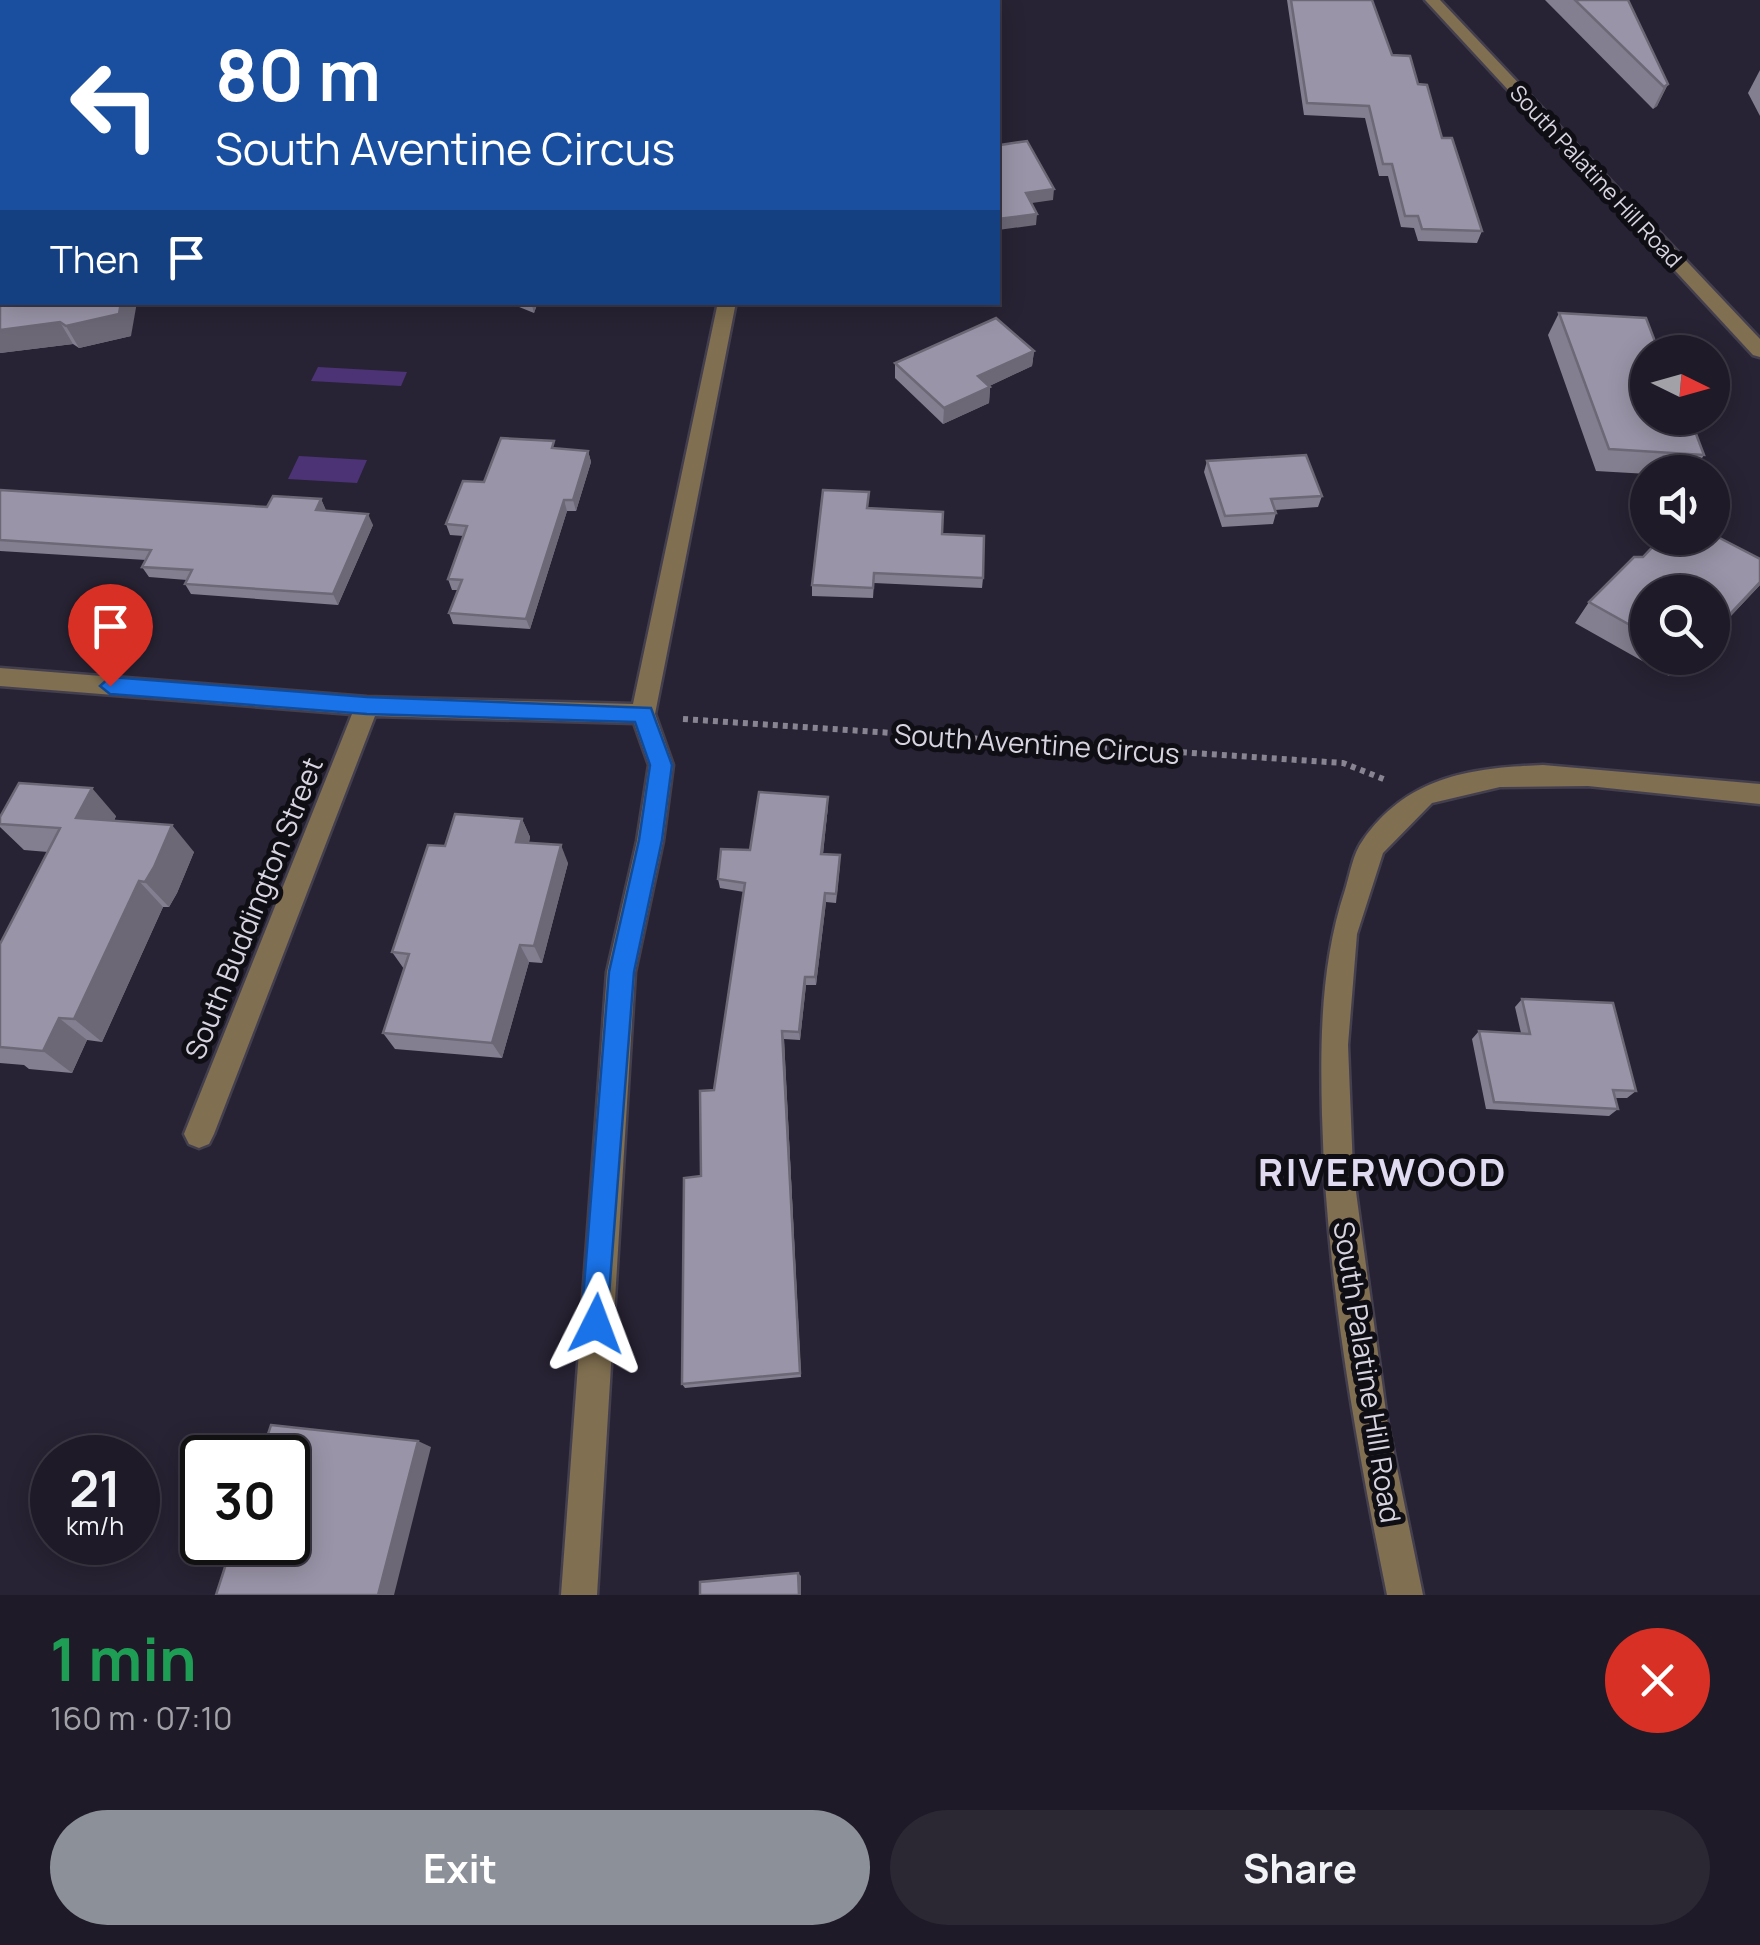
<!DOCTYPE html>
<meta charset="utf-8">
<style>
:root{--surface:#1e1a27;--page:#2b2733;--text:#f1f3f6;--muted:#a1a1a7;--line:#3c3844;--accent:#8c9099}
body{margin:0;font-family:Manrope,sans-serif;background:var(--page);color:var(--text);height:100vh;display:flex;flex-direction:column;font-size:38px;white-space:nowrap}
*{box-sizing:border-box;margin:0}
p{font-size:32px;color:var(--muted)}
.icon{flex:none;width:55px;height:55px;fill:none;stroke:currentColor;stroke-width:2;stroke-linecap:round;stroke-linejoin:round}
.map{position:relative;height:1595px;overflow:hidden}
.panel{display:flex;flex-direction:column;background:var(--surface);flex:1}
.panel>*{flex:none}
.guide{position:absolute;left:0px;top:0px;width:1000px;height:305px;box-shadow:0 5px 25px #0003,0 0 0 2px var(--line);background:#1a4fa0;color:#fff;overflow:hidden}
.needle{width:65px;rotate:95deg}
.fabs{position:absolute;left:1630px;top:335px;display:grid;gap:20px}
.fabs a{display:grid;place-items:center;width:100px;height:100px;border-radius:50%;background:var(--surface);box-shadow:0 5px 25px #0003,0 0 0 2px var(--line);font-size:50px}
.speed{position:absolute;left:30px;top:1435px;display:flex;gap:20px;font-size:50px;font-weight:700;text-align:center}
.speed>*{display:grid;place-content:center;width:130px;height:130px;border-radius:50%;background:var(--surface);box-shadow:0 5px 25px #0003,0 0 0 2px var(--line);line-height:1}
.speed small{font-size:25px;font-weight:400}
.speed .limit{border:5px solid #111;border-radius:15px;background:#fff;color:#111}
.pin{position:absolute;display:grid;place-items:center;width:85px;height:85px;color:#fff;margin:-102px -42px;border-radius:50% 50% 50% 0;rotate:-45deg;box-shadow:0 0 10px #0007}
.pin .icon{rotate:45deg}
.me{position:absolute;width:110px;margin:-55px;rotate:3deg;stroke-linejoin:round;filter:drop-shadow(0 0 8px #0008)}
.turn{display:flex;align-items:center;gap:35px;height:210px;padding:0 50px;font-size:45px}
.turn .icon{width:130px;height:130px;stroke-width:2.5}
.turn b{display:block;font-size:70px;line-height:85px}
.then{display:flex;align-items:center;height:95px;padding:0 50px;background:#0003;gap:20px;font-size:38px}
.round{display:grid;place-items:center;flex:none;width:105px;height:105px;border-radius:52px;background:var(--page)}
.headline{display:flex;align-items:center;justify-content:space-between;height:170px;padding:0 50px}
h1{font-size:60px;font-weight:700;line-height:75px;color:#1e9e55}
.cta{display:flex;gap:20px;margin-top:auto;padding:20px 50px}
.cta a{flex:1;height:115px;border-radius:60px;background:var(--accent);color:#fff;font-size:40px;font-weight:700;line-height:115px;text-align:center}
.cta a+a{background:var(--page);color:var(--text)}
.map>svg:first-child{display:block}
</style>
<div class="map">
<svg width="1760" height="1595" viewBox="0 0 1760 1595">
<rect width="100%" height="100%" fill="#282334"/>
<g fill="#4c3376">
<polygon points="318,367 407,372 401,386 311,381"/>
<polygon points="299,456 367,460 357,483 288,479"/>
</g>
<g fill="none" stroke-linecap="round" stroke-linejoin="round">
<defs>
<g id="minor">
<polygon points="1425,0 1440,0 1760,339 1760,357 1753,355"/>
<polygon points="718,302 736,302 655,714 673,765 663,841 635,972 597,1595 561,1595 607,972 637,841 649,765 634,723 375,716 214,1134 209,1144 199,1148 189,1144 184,1134 352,714 0,686 0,668 367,697 633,704"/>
<path d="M1543,765l217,19v20l-172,-18 -88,1 -68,16 -49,50 -26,81 -9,111 5,125 34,249 36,176h-36c-32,-158 -61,-319 -65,-480 -2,-76 -1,-153 23,-225 5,-16 8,-37 18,-50 45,-64 108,-72 180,-75z"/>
</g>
</defs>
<use href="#minor" stroke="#443f4f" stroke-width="5"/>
<polyline stroke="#888491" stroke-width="6" stroke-dasharray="5 5" stroke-linecap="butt" points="683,719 1343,763 1386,780"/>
<use href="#minor" fill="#806f50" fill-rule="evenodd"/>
</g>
<g fill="#847f90">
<polygon points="1287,0 1372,0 1392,55 1418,84 1442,138 1482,231 1477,243 1418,241 1414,228 1401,227 1388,176 1379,176 1365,118 1304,115"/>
<polygon points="1545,0 1628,0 1668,84 1657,106 1653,109"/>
<polygon points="1760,70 1760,116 1748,93"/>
<polygon points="0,286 131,336 79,348 73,344 0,353"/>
<polygon points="507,302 538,302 534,313"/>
<polygon points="1559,313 1648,352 1704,455 1693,472 1648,472 1648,474 1596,471 1548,335"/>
<polygon points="1034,351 1032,366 989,386 990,387 989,403 943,424 895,378 895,363"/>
<polygon points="556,449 588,451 591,462 576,511 567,511 530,629 453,624 449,613 458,590 452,590 448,579 464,536 450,535 446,524 484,482"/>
<polygon points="1207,461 1322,496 1318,507 1275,510 1276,513 1273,524 1222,527 1204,472"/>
<polygon points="0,490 267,507 321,499 326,511 373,525 338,605 191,594 185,584 187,580 149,577 142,567 146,560 0,551"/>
<polygon points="869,508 942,534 983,578 982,588 874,583 873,598 812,596 812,585"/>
<polygon points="1712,534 1760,559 1760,585 1712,636 1712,592 1648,592 1648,658 1686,658 1669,676 1575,623 1589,602 1634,557 1643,557 1661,538 1684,550 1696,538 1712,538"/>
<polygon points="828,806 823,854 840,864 836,903 826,902 816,985 806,985 800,1040 784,1039 801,1377 685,1388 682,1384 701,1176 744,892 720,888 718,879"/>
<polygon points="116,816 114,821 194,852 177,893 169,907 163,907 102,1042 87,1040 72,1073 29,1069 24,1065 0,1063 0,944 48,852 24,850 0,827 0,817"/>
<polygon points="522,819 530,837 529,843 568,863 542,963 529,962 502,1058 395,1049 383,1033 404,969 392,952 445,846"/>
<polygon points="1522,999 1636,1091 1627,1098 1615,1098 1618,1109 1609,1116 1486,1109 1472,1039 1479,1031 1521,1033 1515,1007"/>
</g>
<g fill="#6c6876">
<polygon points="1668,84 1657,106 1653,109 1664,87"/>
<polygon points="1054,189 1053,200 1025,204 1026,193"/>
<polygon points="1037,214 1036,225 998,230 998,219"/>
<polygon points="121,302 137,302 131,336 79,348 66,326"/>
<polygon points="531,302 538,302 534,313"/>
<polygon points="60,322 73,344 0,353 0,330"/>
<polygon points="1034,351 1032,366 977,392 978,376"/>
<polygon points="990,387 989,403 943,424 944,408"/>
<polygon points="588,451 591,462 576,511 573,500"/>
<polygon points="321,499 326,510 321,521 316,510"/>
<polygon points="564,500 567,511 530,629 526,619"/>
<polygon points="368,514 373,525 338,605 333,594"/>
<polygon points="1760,582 1760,585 1712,636 1712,633"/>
<polygon points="92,788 116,816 102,845 76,818"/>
<polygon points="828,797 828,806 822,863 821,854"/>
<polygon points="522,819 530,837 524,860 516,842"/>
<polygon points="172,825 194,852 177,893 169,907 145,882"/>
<polygon points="561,845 568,863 542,963 534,946"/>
<polygon points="139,881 163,907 102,1042 74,1019"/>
<polygon points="825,893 826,902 816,985 815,977"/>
<polygon points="520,945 529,962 502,1058 492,1043"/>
<polygon points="805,977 806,985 800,1040 799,1032"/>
<polygon points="59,1018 87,1040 72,1073 43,1051"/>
<polygon points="782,1031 784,1039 801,1377 800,1373"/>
<polygon points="418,1441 431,1447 394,1595 378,1595"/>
<polygon points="798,1573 801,1576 801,1595 799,1595"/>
</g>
<g fill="#9a94a8" stroke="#6c6876" stroke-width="2.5">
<polygon points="511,0 557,0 555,2 509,2"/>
<polygon points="1291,0 1372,0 1392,55 1410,56 1418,84 1427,85 1442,138 1452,138 1482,231 1422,229 1418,216 1405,216 1392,164 1383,164 1369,106 1307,103"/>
<polygon points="1575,0 1628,0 1668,84 1664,87"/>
<polygon points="998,140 1000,145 1027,141 1054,189 1026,193 1037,214 998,219"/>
<polygon points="2,285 2,302 121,302 119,314 66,326 60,322 0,330 0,286"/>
<polygon points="1559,313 1646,318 1659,352 1648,352 1648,418 1690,418 1704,455 1609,449"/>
<polygon points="996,318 1034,351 978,376 990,387 944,408 895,363"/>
<polygon points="501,438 554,441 552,448 588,451 573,500 564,500 526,619 449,613 462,580 448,579 467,526 446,524 463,481 484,482"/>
<polygon points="1306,455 1322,496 1271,499 1276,513 1225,516 1207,461"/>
<polygon points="0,490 267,507 273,496 321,499 316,510 368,514 333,594 185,584 192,570 142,567 151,550 0,540"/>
<polygon points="823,490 869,492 867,508 943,512 942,534 984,536 983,578 874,573 873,588 812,585"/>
<polygon points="1712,534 1760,559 1760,582 1712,633 1712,592 1648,592 1648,635 1589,602 1634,557 1643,557 1661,538 1684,550 1696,538 1712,538"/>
<polygon points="19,783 92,788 76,818 172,825 154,867 145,882 139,881 74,1019 59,1018 43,1051 0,1047 0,944 60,828 0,824 0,817"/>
<polygon points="759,792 828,797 821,854 840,855 836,894 825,893 815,977 805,977 799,1032 782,1031 800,1373 682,1384 684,1178 701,1176 700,1091 714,1090 745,883 718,879 721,849 750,850"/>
<polygon points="455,814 522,819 516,842 561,845 534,946 520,945 492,1043 383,1033 409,954 392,952 428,845 445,846"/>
<polygon points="1522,999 1613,1003 1636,1091 1613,1090 1618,1109 1494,1102 1479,1031 1530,1034"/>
<polygon points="271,1425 418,1441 378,1595 216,1595 233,1542 288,1542 288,1458 260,1458"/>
<polygon points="798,1573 799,1595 700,1595 700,1582"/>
</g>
<polygon fill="#1a73e8" stroke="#114b97" stroke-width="2.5" points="110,677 367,697 651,708 672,765 662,840 634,972 606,1334 596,1338 586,1334 581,1324 609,972 639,840 650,765 635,722 367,714 110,694 100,686"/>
<g text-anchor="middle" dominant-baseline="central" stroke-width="10" stroke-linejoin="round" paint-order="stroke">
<g font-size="22" fill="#d7d4df" stroke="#100e15">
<text transform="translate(1596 176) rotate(47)">South Palatine Hill Road</text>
</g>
<g font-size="28" fill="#d7d4df" stroke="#100e15">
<text transform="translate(1037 743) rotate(4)">South Aventine Circus</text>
<text transform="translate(253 908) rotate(-68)">South Buddington Street</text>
<text transform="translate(1368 1372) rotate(81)">South Palatine Hill Road</text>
</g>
<g font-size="38" font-weight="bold" letter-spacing="2.5" fill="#e1dbf1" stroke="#100e15">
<text x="1383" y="1171">RIVERWOOD</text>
</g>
</g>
</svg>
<div class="fabs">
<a><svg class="needle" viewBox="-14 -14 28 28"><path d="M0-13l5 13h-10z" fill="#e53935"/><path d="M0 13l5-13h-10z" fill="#a1a1a7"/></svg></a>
<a><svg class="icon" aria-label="sound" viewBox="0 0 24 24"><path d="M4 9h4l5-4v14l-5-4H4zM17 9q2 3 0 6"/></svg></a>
<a><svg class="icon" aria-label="search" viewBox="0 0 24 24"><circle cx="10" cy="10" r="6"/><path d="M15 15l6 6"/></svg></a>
</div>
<div class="speed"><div>21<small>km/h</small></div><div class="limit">30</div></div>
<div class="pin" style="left:110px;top:686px;background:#d93025"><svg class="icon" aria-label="arrive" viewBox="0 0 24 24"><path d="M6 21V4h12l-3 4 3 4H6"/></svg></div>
<svg class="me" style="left:596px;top:1324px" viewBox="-20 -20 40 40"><path d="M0-17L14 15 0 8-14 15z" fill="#1a73e8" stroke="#fff" stroke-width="4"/></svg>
<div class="guide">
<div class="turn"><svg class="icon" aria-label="left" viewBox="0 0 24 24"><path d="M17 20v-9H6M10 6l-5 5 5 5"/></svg><div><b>80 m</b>South Aventine Circus</div></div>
<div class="then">Then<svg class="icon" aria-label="arrive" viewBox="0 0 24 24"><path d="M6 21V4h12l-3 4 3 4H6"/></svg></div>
</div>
</div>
<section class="panel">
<div class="headline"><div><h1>1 min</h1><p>160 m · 07:10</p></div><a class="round" style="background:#d93025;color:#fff"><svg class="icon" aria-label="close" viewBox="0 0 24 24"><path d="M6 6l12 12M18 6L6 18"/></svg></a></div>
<div class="cta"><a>Exit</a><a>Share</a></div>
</section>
